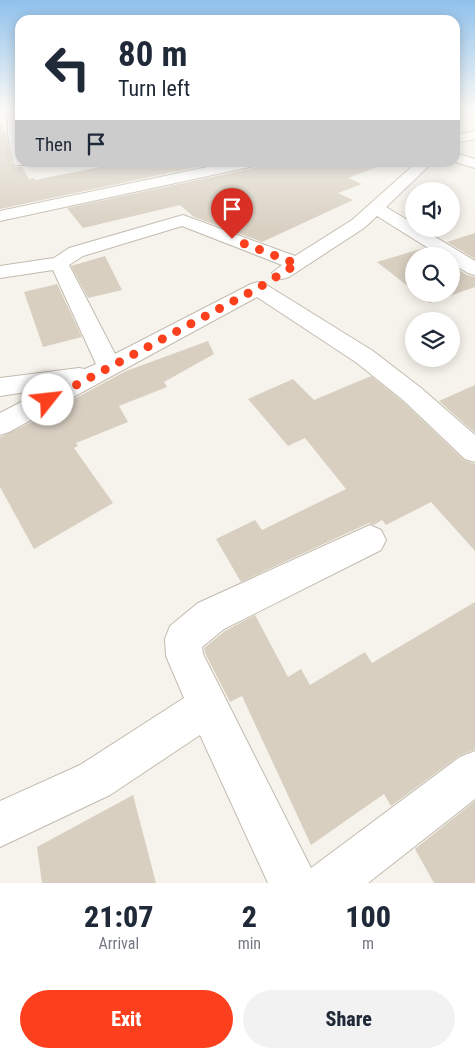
<!DOCTYPE html>
<style>
:root{--surface:#fff;--page:#f2f2f3;--text:#1f2937;--muted:#747a83;--accent:#fc3f1d}
body{margin:0;font-family:"Roboto Condensed",sans-serif;background:var(--page);color:var(--text);height:100vh;display:flex;flex-direction:column;font-size:19px;white-space:nowrap}
*{box-sizing:border-box;margin:0}
p{font-size:16px;color:var(--muted)}
.icon{flex:none;width:28px;height:28px;fill:none;stroke:currentColor;stroke-width:2;stroke-linecap:round;stroke-linejoin:round}
.map{position:relative;height:883px;overflow:hidden}
.panel{display:flex;flex-direction:column;background:var(--surface);flex:1}
.panel>*{flex:none}
.guide{position:absolute;left:15px;top:15px;width:445px;height:152px;border-radius:15px;box-shadow:0 2px 12px #0003;background:#fff;color:var(--text);overflow:hidden}
.fabs{position:absolute;left:405px;top:182px;display:grid;gap:10px}
.fabs a{display:grid;place-items:center;width:55px;height:55px;border-radius:50%;background:var(--surface);box-shadow:0 2px 12px #0003;font-size:25px}
.pin{position:absolute;display:grid;place-items:center;width:42px;height:42px;color:#fff;margin:-51px -21px;border-radius:50% 50% 50% 0;rotate:-45deg;box-shadow:0 0 5px #0007}
.pin .icon{rotate:45deg}
.me{position:absolute;width:55px;margin:-28px;rotate:61deg;stroke-linejoin:round;filter:drop-shadow(0 0 4px #0008)}
.turn{display:flex;align-items:center;gap:18px;height:105px;padding:0 20px;font-size:22px}
.turn .icon{width:65px;height:65px;stroke-width:2.5}
.turn b{display:block;font-size:35px;line-height:42px}
.then{display:flex;align-items:center;height:48px;padding:0 20px;background:#0003;gap:10px;font-size:19px}
.eta{display:flex;justify-content:space-evenly;align-items:center;height:85px;text-align:center}
.eta b{font-size:30px;font-weight:800;line-height:35px}
.action{display:flex;gap:10px;margin-top:auto;padding:10px 20px}
.action a{flex:1;height:58px;border-radius:30px;background:var(--accent);color:#fff;font-size:20px;font-weight:800;line-height:58px;text-align:center}
.action a+a{background:var(--page);color:var(--text)}
.map>svg:first-child{display:block}
</style>
<div class="map">
<svg width="475" height="883" viewBox="0 0 475 883">
<rect width="100%" height="100%" fill="#f6f3ec"/>
<g fill="#d8cfc1">
<polygon points="0,122 6,134 11,163 15,167 22,167 29,179 34,178 35,180 125,162 220,162 0,209"/>
<polygon points="263,162 384,164 348,178 362,184 338,193 353,200 262,242 194,217 180,205 83,228 67,208 254,168"/>
<polygon points="475,233 475,259 447,242"/>
<polygon points="424,248 438,256 414,256 414,291 377,262"/>
<polygon points="105,256 122,290 88,298 71,266"/>
<polygon points="451,265 467,275 475,277 475,287 430,303 417,294 451,294"/>
<polygon points="57,284 82,337 43,347 24,292"/>
<polygon points="208,341 214,354 164,382 167,387 119,406 128,422 76,443 78,446 74,448 113,503 34,549 0,487 0,437 64,407 63,405 126,371"/>
<polygon points="371,376 402,401 464,460 475,464 475,551 431,502 386,525 382,520 374,525 369,523 241,582 216,539 255,520 262,530 346,489 305,438 288,446 248,399 293,379 314,400"/>
<polygon points="475,385 475,433 439,401"/>
<polygon points="475,602 475,749 459,756 391,806 384,794 311,845 242,696 230,702 205,653 204,648 225,631 255,615 288,677 301,669 310,685 365,652 372,663"/>
<polygon points="133,795 156,883 42,883 37,847"/>
<polygon points="475,801 475,883 434,883 415,849"/>
</g>
<g fill="none" stroke-linecap="round" stroke-linejoin="round">
<defs>
<g id="street">
<polygon points="8,108 20,108 20,162 27,162 25,165 15,165 13,162 8,135"/>
<polygon points="475,131 475,139 455,143 455,135"/>
<polygon points="455,153 475,159 475,168 455,162"/>
<polygon points="231,162 261,162 254,166 0,221 0,211"/>
<polygon points="417,162 433,162 386,207 414,224 414,229 422,229 475,261 475,275 468,273 451,263 451,256 441,256 377,216 364,228 289,277 282,279 275,277 272,273 282,265 182,226 83,256 69,265 115,354 251,284 258,282 265,284 373,351 421,388 475,435 475,462 465,459 403,400 357,363 257,297 9,432 0,435 0,413 46,389 0,396 0,378 79,368 85,369 96,364 53,270 0,278 0,266 54,258 69,248 183,215 295,256 352,220"/>
<polygon points="370,525 381,530 386,540 381,550 224,629 202,647 203,654 311,868 460,757 475,751 475,799 368,883 268,883 200,735 110,795 0,847 0,801 80,765 184,698 166,656 165,639 170,626 198,603"/>
</g>
</defs>
<use href="#street" stroke="#c2bbae" stroke-width="2"/>
<use href="#street" fill="#fff" fill-rule="evenodd"/>
</g>
<linearGradient id="sky" x2="0" y2="1"><stop stop-color="#8fc1ec"/><stop offset="0.47" stop-color="#fbfaf6"/><stop offset="1" stop-color="#fbfaf6" stop-opacity="0"/></linearGradient>
<rect width="475" height="231" fill="url(#sky)"/>
<g fill="none" stroke-linecap="round" stroke-linejoin="round">
<polyline stroke="#fc3f1d" stroke-width="9" stroke-dasharray="0 16.2" points="48,400 258,288 297,264 232,239"/>
</g>
</svg>
<div class="fabs">
<a><svg class="icon" aria-label="sound" viewBox="0 0 24 24"><path d="M4 9h4l5-4v14l-5-4H4zM17 9q2 3 0 6"/></svg></a>
<a><svg class="icon" aria-label="search" viewBox="0 0 24 24"><circle cx="10" cy="10" r="6"/><path d="M15 15l6 6"/></svg></a>
<a><svg class="icon" aria-label="layers" viewBox="0 0 24 24"><path d="M12 4l9 5-9 5-9-5zM3 14l9 5 9-5"/></svg></a>
</div>
<div class="pin" style="left:232px;top:239px;background:#d93025"><svg class="icon" aria-label="arrive" viewBox="0 0 24 24"><path d="M6 21V4h12l-3 4 3 4H6"/></svg></div>
<svg class="me" style="left:48px;top:400px" viewBox="-20 -20 40 40"><circle r="19" fill="#fff"/><path d="M0-13L10 11 0 6-10 11z" fill="#fc3f1d"/></svg>
<div class="guide">
<div class="turn"><svg class="icon" aria-label="left" viewBox="0 0 24 24"><path d="M17 20v-9H6M10 6l-5 5 5 5"/></svg><div><b>80 m</b>Turn left</div></div>
<div class="then">Then<svg class="icon" aria-label="arrive" viewBox="0 0 24 24"><path d="M6 21V4h12l-3 4 3 4H6"/></svg></div>
</div>
</div>
<section class="panel">
<div class="eta">
<div><b>21:07</b><p>Arrival</p></div>
<div><b>2</b><p>min</p></div>
<div><b>100</b><p>m</p></div>
</div>
<div class="action"><a>Exit</a><a>Share</a></div>
</section>
